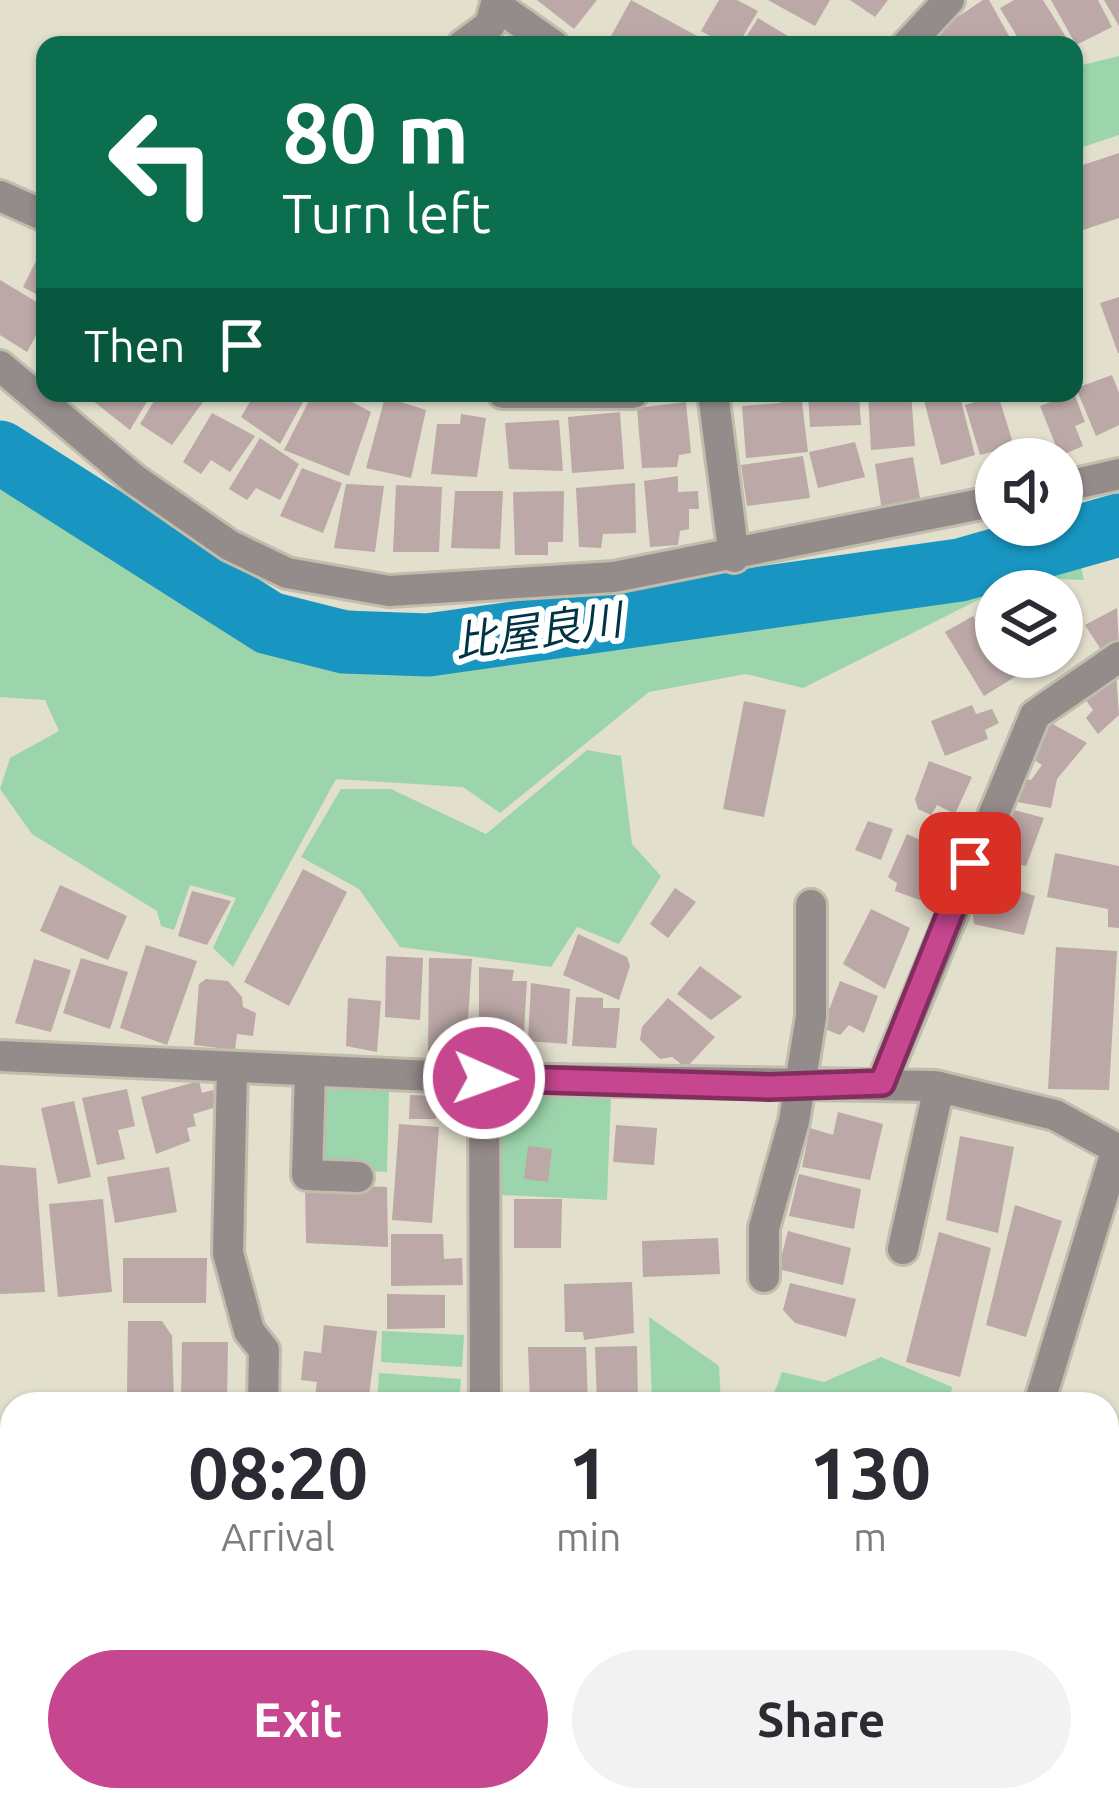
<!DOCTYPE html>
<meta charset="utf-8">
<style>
:root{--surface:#fff;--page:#f2f2f3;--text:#2b2b33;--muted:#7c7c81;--accent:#c74690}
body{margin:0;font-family:Ubuntu,"Noto Sans JP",sans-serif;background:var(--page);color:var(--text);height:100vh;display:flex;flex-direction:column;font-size:45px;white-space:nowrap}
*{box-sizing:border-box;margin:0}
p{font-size:39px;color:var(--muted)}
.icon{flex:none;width:66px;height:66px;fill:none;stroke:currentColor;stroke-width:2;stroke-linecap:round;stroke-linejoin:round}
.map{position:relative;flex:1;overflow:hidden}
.panel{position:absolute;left:0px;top:1392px;width:1119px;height:420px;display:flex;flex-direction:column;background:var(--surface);border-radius:36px 36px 0 0;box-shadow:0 3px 9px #0004}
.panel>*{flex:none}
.hud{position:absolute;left:36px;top:36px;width:1047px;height:366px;border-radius:24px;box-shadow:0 3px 9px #0004;background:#0b6e4f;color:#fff;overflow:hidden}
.controls{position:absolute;left:975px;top:438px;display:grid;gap:24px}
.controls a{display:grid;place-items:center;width:108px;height:108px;border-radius:50%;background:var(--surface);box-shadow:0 3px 9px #0004;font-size:60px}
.pin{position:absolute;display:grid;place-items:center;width:102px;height:102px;color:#fff;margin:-51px;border-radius:24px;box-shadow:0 6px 18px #0006}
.me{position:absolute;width:132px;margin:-66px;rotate:92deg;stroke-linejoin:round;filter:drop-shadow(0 0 9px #0008)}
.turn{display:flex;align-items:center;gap:42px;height:252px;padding:0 48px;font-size:54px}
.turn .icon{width:156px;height:156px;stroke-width:2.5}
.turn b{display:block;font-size:84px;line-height:102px}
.then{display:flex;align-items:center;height:114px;padding:0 48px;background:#0003;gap:24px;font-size:45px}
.eta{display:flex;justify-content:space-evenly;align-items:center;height:204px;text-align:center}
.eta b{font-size:72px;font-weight:700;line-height:84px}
.primary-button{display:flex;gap:24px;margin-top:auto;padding:24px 48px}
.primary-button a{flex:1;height:138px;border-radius:72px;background:var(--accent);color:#fff;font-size:48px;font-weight:700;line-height:138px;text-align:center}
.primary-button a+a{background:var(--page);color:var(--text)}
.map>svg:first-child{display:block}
</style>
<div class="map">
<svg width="1119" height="1812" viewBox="0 0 1119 1812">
<rect width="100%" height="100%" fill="#e2dfcd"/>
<g fill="#9cd5ab">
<polygon points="1119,56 1119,135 1074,150 1074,67"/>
<polygon points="0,427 240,595 454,624 789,586 1072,526 1084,580 1032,578 996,591 803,688 746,674 649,692 500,813 463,787 336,779 233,967 213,948 236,898 190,885 174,930 161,926 157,911 32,834 0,789 10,758 59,731 45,700 0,697"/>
<polygon points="587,750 621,756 632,844 661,876 619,944 577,927 551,967 400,947 359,889 301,857 341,789 391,789 486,834"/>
<polygon points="317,1089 389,1090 387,1172 314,1168"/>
<polygon points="502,1090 611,1095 607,1200 502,1195"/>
<polygon points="649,1317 719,1366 721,1404 652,1404"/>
<polygon points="382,1331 464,1335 462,1367 381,1362"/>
<polygon points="881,1357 952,1387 950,1404 770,1404 782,1372 824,1382"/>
<polygon points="379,1373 461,1379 459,1404 377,1404"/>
<polygon points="62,1392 178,1404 62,1404"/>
<polygon points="0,1429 6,1430 6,1464 12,1466 12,1529 0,1528"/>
<polygon points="0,1536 12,1537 12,1673 0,1669"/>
<polygon points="1107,1662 1119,1663 1119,1738 1107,1736"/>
</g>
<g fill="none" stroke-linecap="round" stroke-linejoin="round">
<polyline stroke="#1895c0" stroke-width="63" points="0,452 269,623 344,642 428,645 960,570 1119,525"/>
</g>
<g fill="#bca8a6">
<polygon points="537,0 597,0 574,29"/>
<polygon points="631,0 708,42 706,45 606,45"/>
<polygon points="719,0 737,0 758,11 738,45 726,45 701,31"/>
<polygon points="768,0 830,0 815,26"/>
<polygon points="850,0 888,0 875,17"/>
<polygon points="983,0 989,0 1014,45 938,45 932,34"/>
<polygon points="1014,0 1043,0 1066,37 1053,45 1022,45 1000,8"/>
<polygon points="1051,0 1098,0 1112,27 1076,45"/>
<polygon points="1104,0 1119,0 1119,26"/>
<polygon points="758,18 803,45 741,45"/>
<polygon points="1119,153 1119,218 1074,233 1074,168"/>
<polygon points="45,243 45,299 23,287"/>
<polygon points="0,280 45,307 45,319 27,352 0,335"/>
<polygon points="1119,297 1119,353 1118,353 1100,303"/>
<polygon points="1112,375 1119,393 1119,425 1096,436 1076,388"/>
<polygon points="83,393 152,393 130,430"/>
<polygon points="159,393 195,393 205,399 172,445 140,424"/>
<polygon points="255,393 308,393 280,444 241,417"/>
<polygon points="313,393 335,393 371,412 349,476 284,450"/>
<polygon points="779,393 801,393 808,452 746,458 742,406 780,403"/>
<polygon points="808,393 859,393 861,425 810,427"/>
<polygon points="868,393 911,393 915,446 871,450"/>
<polygon points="922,393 959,393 975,455 941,465"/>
<polygon points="1074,393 1085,422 1075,426 1083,446 1060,456 1040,406"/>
<polygon points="998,395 1014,446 980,455 965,405"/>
<polygon points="385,397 426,410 411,478 366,468"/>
<polygon points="686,402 691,453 679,455 677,467 642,468 637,408"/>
<polygon points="620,412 624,469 572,473 568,417"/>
<polygon points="212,413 255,436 230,472 211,460 201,474 183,462"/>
<polygon points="461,414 486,418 477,477 431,474 437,424 460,424"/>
<polygon points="559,420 563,471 509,469 505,423"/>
<polygon points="260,438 299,464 280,500 256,488 247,500 229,489"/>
<polygon points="855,442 865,477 818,488 809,452"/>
<polygon points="803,456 810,498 747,506 741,465"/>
<polygon points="913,457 921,504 882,511 875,464"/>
<polygon points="302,468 342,483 323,533 280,516"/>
<polygon points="678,476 678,492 698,491 699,509 689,509 689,529 680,531 678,545 650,547 644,481"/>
<polygon points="635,483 636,533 603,534 601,548 579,547 576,488"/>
<polygon points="346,484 384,486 375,552 334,548"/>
<polygon points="396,485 442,487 439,552 393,552"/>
<polygon points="455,491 503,491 500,549 451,548"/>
<polygon points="564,491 563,542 548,542 548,555 515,555 513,492"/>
<polygon points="1117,608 1119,647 1105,656 1085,625"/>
<polygon points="973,616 989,639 996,635 996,657 1008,657 1018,675 984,696 945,632"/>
<polygon points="1062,634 1075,653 1041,675 1030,657 1062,657"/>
<polygon points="1116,672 1119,715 1098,734 1086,718 1093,710 1085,699"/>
<polygon points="744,701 786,710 764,817 723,809"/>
<polygon points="972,705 976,714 992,709 999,723 985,730 988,739 945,756 931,721"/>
<polygon points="1051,723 1087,743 1057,779 1051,808 1007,800 1016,778 1031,780 1042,765 1031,758"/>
<polygon points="929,761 972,777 955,814 937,805 931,815 918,809 915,799"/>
<polygon points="1007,808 1044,818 1026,866 992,858"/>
<polygon points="868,821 893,829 881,860 855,850"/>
<polygon points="907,834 949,853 928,903 895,891 897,883 888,877"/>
<polygon points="1055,853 1119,866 1119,928 1108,927 1108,909 1047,897"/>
<polygon points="303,869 347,892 289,1006 244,982"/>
<polygon points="981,877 1035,896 1024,935 974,924 971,897"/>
<polygon points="60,885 127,916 108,960 40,931"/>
<polygon points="675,888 696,902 668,938 650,924"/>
<polygon points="192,891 231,901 207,945 178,936"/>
<polygon points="871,909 910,928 885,989 843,964"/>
<polygon points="578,934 627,957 630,966 619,1000 563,975"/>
<polygon points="146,945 197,961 167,1045 120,1028"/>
<polygon points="1056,947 1117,951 1109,1090 1048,1089"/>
<polygon points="386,956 423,958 420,1020 385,1017"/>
<polygon points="81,958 128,972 110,1029 63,1013"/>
<polygon points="429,958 472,959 467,1035 454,1035 453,1060 428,1059"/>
<polygon points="34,959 71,970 51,1032 15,1023"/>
<polygon points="700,966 742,997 711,1020 677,994"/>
<polygon points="479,967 514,970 512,981 527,981 522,1066 479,1062"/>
<polygon points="206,979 228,981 242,997 243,1007 256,1013 253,1036 237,1034 235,1050 194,1045 199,984"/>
<polygon points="840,981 878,996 864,1033 849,1025 840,1035 822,1028"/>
<polygon points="531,983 570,989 567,1044 528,1041"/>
<polygon points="576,997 603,998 603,1008 620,1008 616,1048 572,1046"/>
<polygon points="348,998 381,1001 377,1052 346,1046"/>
<polygon points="668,998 715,1037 686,1068 672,1057 660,1059 640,1040 642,1027"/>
<polygon points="199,1081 202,1093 213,1090 217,1107 193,1114 196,1126 187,1128 190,1141 156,1154 141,1097"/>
<polygon points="127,1089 135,1126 118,1130 125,1159 97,1165 82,1098"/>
<polygon points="410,1095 436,1096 436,1119 409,1119"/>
<polygon points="74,1101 91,1177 58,1184 41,1108"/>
<polygon points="838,1112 883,1124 870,1180 802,1167 810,1128 833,1135"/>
<polygon points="399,1124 439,1127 432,1223 392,1220"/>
<polygon points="616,1125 657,1128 654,1165 613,1162"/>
<polygon points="960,1136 1014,1147 998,1233 946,1220"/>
<polygon points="528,1146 552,1149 548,1182 524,1179"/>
<polygon points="0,1165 36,1168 45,1292 0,1294"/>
<polygon points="169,1167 177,1212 115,1223 107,1177"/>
<polygon points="799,1174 861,1189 854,1229 789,1216"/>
<polygon points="305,1184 387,1187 388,1247 306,1243"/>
<polygon points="103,1199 112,1292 58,1297 49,1204"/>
<polygon points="514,1199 562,1199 561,1248 514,1248"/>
<polygon points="1015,1205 1062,1221 1026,1337 986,1325"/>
<polygon points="788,1231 851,1248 843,1285 778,1269"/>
<polygon points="939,1232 991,1248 960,1377 906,1362"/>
<polygon points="391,1234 443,1234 444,1259 462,1258 463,1285 391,1286"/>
<polygon points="718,1238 720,1274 643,1277 642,1241"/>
<polygon points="123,1258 207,1258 206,1303 123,1303"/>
<polygon points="632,1282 634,1333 584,1340 583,1332 565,1332 564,1284"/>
<polygon points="790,1283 856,1299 846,1337 795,1323 783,1310"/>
<polygon points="387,1294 445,1295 445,1328 387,1329"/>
<polygon points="128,1321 162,1321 172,1336 174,1401 145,1401 145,1393 127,1393"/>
<polygon points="324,1325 377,1331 368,1404 314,1404 317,1382 301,1380 304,1351 321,1353"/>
<polygon points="182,1342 228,1342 227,1401 181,1400"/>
<polygon points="637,1346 638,1403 597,1403 595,1347"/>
<polygon points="528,1347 586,1347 588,1404 530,1404"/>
<polygon points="0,1680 12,1684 9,1735 0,1732"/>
<polygon points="182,1800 260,1800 258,1812 187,1812 181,1811"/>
<polygon points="307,1800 333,1800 332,1807 307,1807"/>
<polygon points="512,1800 603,1800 599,1812 510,1812"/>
<polygon points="645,1800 719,1800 716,1812 653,1812 643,1807"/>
</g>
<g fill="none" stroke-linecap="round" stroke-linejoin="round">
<defs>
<g id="minor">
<polyline points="496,5 553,45"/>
<polyline points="463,45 490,25 497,0"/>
<polyline points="907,45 949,0"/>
<polyline points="0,196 45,216"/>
<polyline points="0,366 134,479 229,545 287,573 389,591 614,577 996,501"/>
<polyline points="503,393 633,393"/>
<polyline points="713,393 734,557"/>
<polyline points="1062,487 1119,474"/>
<polyline points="0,1056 498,1079 935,1086 1055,1115 1119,1150"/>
<polyline points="232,1068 228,1253 249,1331 264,1350 263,1404"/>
<polyline points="310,1071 307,1175 358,1177"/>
<polyline points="484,1078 485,1400"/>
<polyline points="882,1083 1035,715 1119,657"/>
<polyline points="903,1249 939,1087"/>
<polyline points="764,1277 764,1228 794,1121 811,1017 811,905"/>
<polyline points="1039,1404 1117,1148"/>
<polyline points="0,1785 12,1787"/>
<polyline points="80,1800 129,1812"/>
</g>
</defs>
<use href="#minor" stroke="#c0bdad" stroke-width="36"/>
<use href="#minor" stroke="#948c8a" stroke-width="30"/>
</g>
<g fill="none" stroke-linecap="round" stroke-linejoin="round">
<defs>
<polyline id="route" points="484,1078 769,1087 882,1083 970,863"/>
</defs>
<use href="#route" stroke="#812e5e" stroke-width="30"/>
<use href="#route" stroke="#c74690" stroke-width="21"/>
</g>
<g text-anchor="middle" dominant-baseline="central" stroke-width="12" stroke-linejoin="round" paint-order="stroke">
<g font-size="42" font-style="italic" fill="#003346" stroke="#fff">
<text transform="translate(538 630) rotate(-8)">比屋良川</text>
</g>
</g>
</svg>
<div class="controls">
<a><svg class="icon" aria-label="sound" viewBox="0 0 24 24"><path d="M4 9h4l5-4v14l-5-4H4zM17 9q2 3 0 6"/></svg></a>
<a><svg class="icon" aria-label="layers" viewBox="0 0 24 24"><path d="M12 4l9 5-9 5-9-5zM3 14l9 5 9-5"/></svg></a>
</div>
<div class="pin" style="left:970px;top:863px;background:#d93025"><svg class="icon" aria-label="arrive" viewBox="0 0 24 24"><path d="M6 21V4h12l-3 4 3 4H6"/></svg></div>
<svg class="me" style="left:484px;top:1078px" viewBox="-20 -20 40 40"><circle r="17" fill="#c74690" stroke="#fff" stroke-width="3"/><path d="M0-11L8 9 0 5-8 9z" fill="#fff"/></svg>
<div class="hud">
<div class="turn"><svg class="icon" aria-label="left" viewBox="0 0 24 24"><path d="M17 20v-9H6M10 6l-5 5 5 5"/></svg><div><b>80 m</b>Turn left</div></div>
<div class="then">Then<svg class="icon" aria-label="arrive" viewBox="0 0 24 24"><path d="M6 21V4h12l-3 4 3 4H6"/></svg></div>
</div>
<section class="panel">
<div class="eta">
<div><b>08:20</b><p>Arrival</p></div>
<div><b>1</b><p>min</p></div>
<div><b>130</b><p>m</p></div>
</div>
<div class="primary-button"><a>Exit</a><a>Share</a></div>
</section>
</div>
